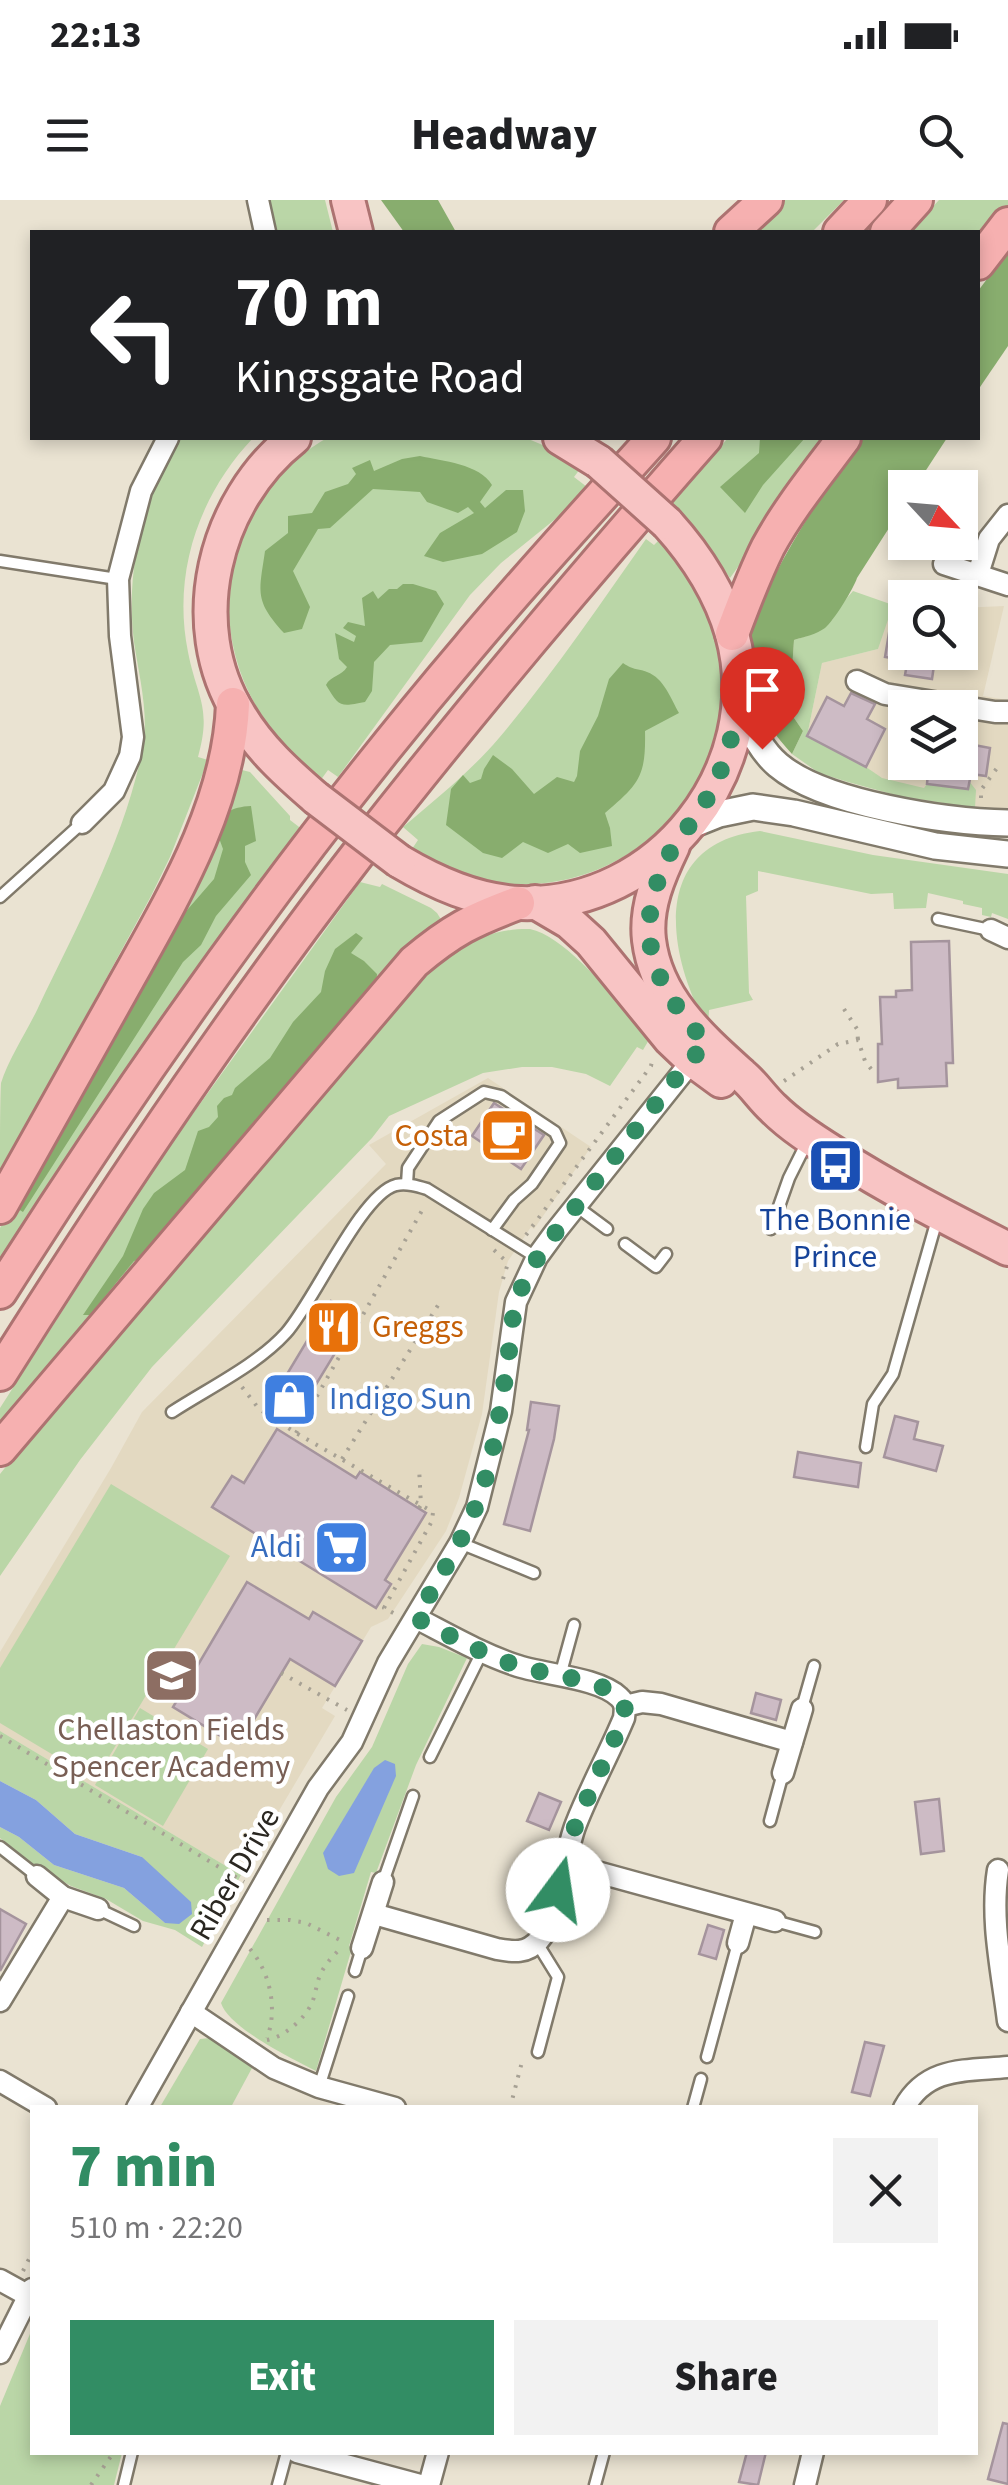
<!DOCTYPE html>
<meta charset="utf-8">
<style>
:root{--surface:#fff;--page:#f2f2f2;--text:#202124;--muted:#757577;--accent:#328d64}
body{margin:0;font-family:"Source Sans 3",sans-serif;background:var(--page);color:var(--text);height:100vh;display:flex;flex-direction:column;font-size:38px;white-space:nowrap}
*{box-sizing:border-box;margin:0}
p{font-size:32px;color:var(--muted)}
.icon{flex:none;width:55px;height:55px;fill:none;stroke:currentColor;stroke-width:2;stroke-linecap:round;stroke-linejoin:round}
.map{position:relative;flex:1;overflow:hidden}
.side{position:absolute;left:30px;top:1905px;width:948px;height:350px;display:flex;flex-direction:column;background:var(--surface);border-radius:0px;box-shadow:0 5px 15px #0003}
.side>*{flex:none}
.guide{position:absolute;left:30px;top:30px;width:950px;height:210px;border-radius:0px;box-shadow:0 5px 15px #0003;background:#202124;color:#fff;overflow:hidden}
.needle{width:65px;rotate:116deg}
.fabs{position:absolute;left:888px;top:270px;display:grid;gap:20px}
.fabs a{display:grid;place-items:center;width:90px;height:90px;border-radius:0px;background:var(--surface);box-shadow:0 5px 15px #0003;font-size:50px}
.pin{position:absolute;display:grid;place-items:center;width:85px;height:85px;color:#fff;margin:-102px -42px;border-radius:50% 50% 50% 0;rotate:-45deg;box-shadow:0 0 10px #0007}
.pin .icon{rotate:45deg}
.me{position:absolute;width:110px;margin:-55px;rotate:14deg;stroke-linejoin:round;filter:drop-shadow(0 0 8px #0008)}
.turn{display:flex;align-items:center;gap:35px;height:210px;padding:0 40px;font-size:45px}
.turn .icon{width:130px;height:130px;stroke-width:2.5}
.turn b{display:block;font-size:70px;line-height:85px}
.round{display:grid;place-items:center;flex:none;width:105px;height:105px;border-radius:0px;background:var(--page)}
.summary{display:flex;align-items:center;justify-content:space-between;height:170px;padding:0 40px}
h1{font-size:60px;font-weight:800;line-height:75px;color:var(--accent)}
.button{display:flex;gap:20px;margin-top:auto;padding:20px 40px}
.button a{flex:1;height:115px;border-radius:0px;background:var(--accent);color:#fff;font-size:40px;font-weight:800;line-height:115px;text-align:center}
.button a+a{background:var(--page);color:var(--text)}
.status{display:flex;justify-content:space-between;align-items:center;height:70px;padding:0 50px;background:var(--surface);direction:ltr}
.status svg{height:28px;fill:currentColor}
header{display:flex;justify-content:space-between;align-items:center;height:130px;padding:0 40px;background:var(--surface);font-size:45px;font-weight:800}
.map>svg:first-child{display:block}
</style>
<div class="status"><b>22:13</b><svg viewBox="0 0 49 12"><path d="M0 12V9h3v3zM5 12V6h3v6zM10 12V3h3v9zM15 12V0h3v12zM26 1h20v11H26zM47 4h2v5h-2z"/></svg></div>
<header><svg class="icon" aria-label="menu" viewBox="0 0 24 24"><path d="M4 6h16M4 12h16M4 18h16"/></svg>Headway<svg class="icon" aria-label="search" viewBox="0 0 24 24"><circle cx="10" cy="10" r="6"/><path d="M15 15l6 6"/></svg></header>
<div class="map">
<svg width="1008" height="2285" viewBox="0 0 1008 2285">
<rect width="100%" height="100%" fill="#eae3d2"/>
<g fill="#e3d9c1" fill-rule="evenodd">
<path d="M890,404h15v48h55v-44l44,-2 -21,90 25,4v118l-94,-13 -48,-38 -59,-31 15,-73 56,-14zM905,508h55v54h-55z"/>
<polygon points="488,878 591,947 534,1029 531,1027 508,1061 499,1092 482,1214 459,1298 446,1331 388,1419 371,1427 322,1508 335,1516 241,1675 0,1531 0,1452 111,1268 142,1212 386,964 369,945"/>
</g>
<g fill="#bad6a7">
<polygon points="269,0 325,0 333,32 275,32"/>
<polygon points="781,0 844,0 812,32 746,32"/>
<polygon points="939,0 1008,0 1008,8 978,47 978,32 910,32"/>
<path d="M180,238h73c-54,57 -81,135 -65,214 9,46 24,55 10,105l10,3 -38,97 -19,39 -151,278c0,-21 0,-74 1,-91 7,-23 26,-52 37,-75 40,-84 87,-169 105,-261 6,-34 -4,-71 -9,-105 -9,-72 9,-143 46,-204z"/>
<path d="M327,238h199l19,8 35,23 -6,8 13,10 -18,21 -68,55 -31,32 -132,182 -10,-7 -8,11c-22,-21 -45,-43 -61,-70 -45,-73 -41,-172 19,-236 14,-15 32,-27 49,-37z"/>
<polygon points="728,238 831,238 730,378 694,328 670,305"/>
<path d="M646,339l8,6 5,-5c27,33 49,66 58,107 25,119 -63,229 -182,237 -42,3 -89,-9 -123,-35l6,-9 -15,-13c33,-28 68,-56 96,-89 53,-63 100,-132 147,-199z"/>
<polygon points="853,391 893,405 878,449 822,463 807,536 866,567 882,578 924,588 927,584 967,589 969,581 976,590 975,608 899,596 848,582 819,573 792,554 803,531 783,502 792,470 794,440 807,436 832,420 841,405"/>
<polygon points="238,569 250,572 290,616 290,620 303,630 232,720 133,859 0,1061 0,1028"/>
<path d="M760,631l113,24 135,19v45l-16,-6 -1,4 -9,-2v-7l-19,-4v-3l-35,-8 -2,15 -32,1 -1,-16 -22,1 -113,-23v20l-12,5 3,97 4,7 -44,10 -1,18c-41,-73 -60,-184 52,-197z"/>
<polygon points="360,682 380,687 382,684 431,708 437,713 442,721 0,1234 0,1208 158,962"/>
<path d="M530,729c39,8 92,79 120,109l-7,12 -6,-3 -27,39 -24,-12 -34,-7h-30l-39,6 -94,43 -17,22 -220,229 -72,93 -80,116v-102l68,-84 356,-419c34,-23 63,-43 106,-42z"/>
<polygon points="111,1284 230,1356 95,1580 0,1523 0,1468"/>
<path d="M422,1444l17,3 28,11 -51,107 -40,108 -5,-1 -22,74 3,2 -36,123c-25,-13 -87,-43 -95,-68l115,-206 36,-50 36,-83z"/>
<polygon points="140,1508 208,1549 163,1626 95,1585"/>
<polygon points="0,1531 241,1675 202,1747 175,1730 143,1721 106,1699 71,1686 37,1667 0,1638 0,1627 19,1637 54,1665 124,1688 165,1723 142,1657 75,1634 36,1600 0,1581"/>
<polygon points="210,1838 252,1868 231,1907 160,1907 200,1839"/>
<polygon points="32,2129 32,2252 122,2253 114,2285 0,2285 0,2206"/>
</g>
<g fill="#88ad6e">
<polygon points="381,0 438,0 456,32 404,32"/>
<polygon points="1008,51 1008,146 978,190 978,91"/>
<polygon points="760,238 805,238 763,285 745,313 720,287 759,253"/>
<path d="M864,238h83l-32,49 -10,1v15l-48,75c-3,10 -24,44 -32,50 -8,6 -21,9 -31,12l-2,30 -9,32 20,29 -11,23c-27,-30 -37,-46 -40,-88 -1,-10 -4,-20 -2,-30 3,-21 13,-38 23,-57 25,-50 57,-97 91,-141z"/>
<path d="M420,256c22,5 60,8 72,29l-12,17 5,6 21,-18h17l2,21 -8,21 -35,22 -39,8 -19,-6 16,-23 34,-20 -6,-6 -10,6 -31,-11 -7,-10 -47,-3 -43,39 -12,1 -25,42 17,36 -8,22 -18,4c-30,-33 -25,-40 -19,-82l23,-18v-17l24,-3 13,-21 23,-8 8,-10 -4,-6 18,-8 4,11 28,-12z"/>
<path d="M403,384h10l23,7 8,13 -22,38 -32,3 -16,17 -2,29 -7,11c-25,5 -26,5 -39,-17 4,-9 16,-9 21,-18l-8,-8 -4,-26 19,9 2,-6 -13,-8 5,-6 17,4 -3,-28 11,-7 5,8 11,-10h8z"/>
<path d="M623,463c12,8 14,5 24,9 17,6 24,27 32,41l-34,18c1,46 -6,53 -40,82l5,15 2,18 -32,7 -12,-9 -20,9 -25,-11 -21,16 -19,-5 -37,-28 5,-36 12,-14 7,8 11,-4 3,-10 9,-14 19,14 22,25 23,-17 17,5 3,-6 3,-25 18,-35 11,-37z"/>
<path d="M251,606l5,35 -11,5v16l6,13 -35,41 -15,29 -18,17 -160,250 -5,-3 118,-209 39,-76 39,-45 9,-30 -4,-11 -5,-7c8,-18 17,-24 37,-25z"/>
<polygon points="356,733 363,738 351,753 364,761 377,774 376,789 148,1058 134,1061 90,1115 83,1115 123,1056 143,1009 154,993 185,970 198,931 209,927 218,917 217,906 224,898 232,895 235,888 270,858 293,822 321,792 325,771 335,749"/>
</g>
<g fill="#84a1df">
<polygon points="385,1560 395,1564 396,1576 354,1673 339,1676 328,1669 323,1653 374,1568"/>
<polygon points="0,1581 36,1600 75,1634 142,1657 191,1702 192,1714 179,1724 165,1723 124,1688 54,1665 19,1637 0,1627"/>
</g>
<g fill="#cdbbc5" stroke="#a5949d" stroke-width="2.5">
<polygon points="896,391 905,392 905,460 885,457"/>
<polygon points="909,452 936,452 932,479 905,475"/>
<polygon points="851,493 875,504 867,519 885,529 866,567 807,536 827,497 844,506"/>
<polygon points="960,523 976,525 974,545 990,548 986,576 971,574 968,589 927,584 929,562 960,562"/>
<polygon points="949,741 953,863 946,863 947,886 898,888 898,879 878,882 878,844 882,844 880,797 896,797 896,791 912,790 911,742"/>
<polygon points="494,903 544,935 521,969 472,936"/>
<polygon points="331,1101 357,1117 292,1224 266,1209"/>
<polygon points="531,1202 559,1206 554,1239 530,1331 504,1324 529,1230 527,1230"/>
<polygon points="895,1216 918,1222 914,1239 943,1246 936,1271 884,1257"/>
<polygon points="277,1229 356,1278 360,1272 426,1313 385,1380 391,1384 376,1408 212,1307 232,1276 244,1283"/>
<polygon points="798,1252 861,1263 858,1287 794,1277"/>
<polygon points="247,1382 309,1419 313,1412 362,1441 335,1486 290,1459 240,1543 226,1535 224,1538 173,1507"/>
<polygon points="756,1493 781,1500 776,1520 751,1513"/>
<polygon points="539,1593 561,1602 549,1630 527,1621"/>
<polygon points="939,1599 944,1651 921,1654 915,1602"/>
<polygon points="581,1690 598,1694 590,1722 572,1718"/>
<polygon points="0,1709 26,1724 0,1771"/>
<polygon points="708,1725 724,1730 716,1759 699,1754"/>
<polygon points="865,1842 884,1846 870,1896 852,1892"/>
<polygon points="1003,2223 1008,2224 1008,2284 988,2279"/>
<polygon points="747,2252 766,2252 758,2285 739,2282"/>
</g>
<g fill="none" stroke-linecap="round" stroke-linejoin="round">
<defs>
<g id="service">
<polyline points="0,361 117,379"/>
<polyline points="0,697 82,623"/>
<polyline points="938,719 990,730"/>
<polyline points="407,984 408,968 439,921 484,892 501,896 555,932 560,943 532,984 514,1000 492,1030"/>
<polyline points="576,1006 607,1029"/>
<polyline points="771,1029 789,978 807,942"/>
<polyline points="625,1044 656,1067 666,1054"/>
<path d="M172,1212c37,-24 85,-47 114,-79 28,-31 75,-139 110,-148 11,-2 21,1 31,4l109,68"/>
<polyline points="866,1247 873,1204 893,1174 938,1016"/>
<polyline points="460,1343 534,1373"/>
<polyline points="560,1476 574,1425"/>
<polyline points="802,1508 814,1466"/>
<polyline points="430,1557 482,1452"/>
<polyline points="770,1621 783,1573"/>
<polyline points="0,1647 37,1676"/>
<polyline points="383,1682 413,1596"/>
<polyline points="98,1709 134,1726"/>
<polyline points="775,1721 815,1732"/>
<polyline points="537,1743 558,1777 538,1852"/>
<polyline points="355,1771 362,1748"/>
<polyline points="707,1857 738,1743"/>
<polyline points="319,1887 348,1796"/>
<polyline points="693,1908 701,1879"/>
<polyline points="124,2285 132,2252"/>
<polyline points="278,2285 287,2252"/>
<polyline points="595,2285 604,2252"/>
</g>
<g id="minor">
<polyline points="258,0 265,32"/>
<polyline points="944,364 1008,385"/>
<polyline points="978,374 989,339 1008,315"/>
<polyline points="857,481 885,494 995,512 1008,512"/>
<polyline points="82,623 114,591 130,556 133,537 120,436 118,379 141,291 168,238"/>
<polyline points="991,730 1008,738"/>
<polyline points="625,1506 642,1502 661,1504 792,1542"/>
<polyline points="783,1573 802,1509"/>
<polyline points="564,1663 775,1721"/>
<path d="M998,1670c-8,50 4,101 10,151"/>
<polyline points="37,1676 63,1697 98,1709"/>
<path d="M374,1714l123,35c16,3 30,5 42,-9 22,-23 24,-84 37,-116 14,-36 33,-70 48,-106 1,-8 2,-15 -5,-21 -21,-20 -76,-22 -104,-32 -35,-12 -66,-30 -99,-47"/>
<polyline points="738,1743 746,1714"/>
<polyline points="362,1748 383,1682"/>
<polyline points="0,1801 63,1697"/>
<polyline points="191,1812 274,1868 319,1887 395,1908"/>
<polyline points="0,1881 46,1908"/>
<polyline points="137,1908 318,1588 352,1542 388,1463 460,1343 477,1307 501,1211 516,1102 537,1057 556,1031 699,852"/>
<path d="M904,1908c23,-42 62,-37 104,-41"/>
<polyline points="0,2080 29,2096"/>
<polyline points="0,2153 32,2089"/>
<polyline points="297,2252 420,2285"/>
<polyline points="429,2285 438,2252"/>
<polyline points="805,2285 813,2252"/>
</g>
<g id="tertiary">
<path d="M737,500c12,23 21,48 41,65 46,39 170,57 230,58"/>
<polyline points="689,626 719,614 753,607 794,613 935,646 1008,654"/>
</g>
<g id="primary">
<polyline points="348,0 356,32"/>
<path d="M294,238c-80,63 -111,186 -55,276 20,34 48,59 77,84"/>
<polyline points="560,238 599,262"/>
<path d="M673,646c-14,29 -28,61 -24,94 7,59 52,98 93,135 12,10 20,23 31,33 18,18 40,32 61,45 56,36 115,66 174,96"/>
<path d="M399,661c37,22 77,40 121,42 139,5 249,-135 212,-269 -12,-42 -36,-79 -65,-111"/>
<polyline points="535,702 569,722 591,742 670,839 691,859 721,881"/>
</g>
<g id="trunk">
<polyline points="731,32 766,0"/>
<polyline points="840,32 870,0"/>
<polyline points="887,32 916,0"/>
<polyline points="978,63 1008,24"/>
<path d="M732,434c11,-29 22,-59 36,-87 21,-39 50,-74 76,-109"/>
<path d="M0,1007c39,-69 77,-138 116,-207 50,-91 113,-189 117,-296"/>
<path d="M0,1092c142,-224 296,-442 468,-644 60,-72 124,-141 186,-210"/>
<path d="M0,1174c113,-180 231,-356 361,-524 110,-141 226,-278 344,-412"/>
<path d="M0,1249l414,-487c38,-32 58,-42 104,-59"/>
</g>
</defs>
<use href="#service" stroke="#817a6b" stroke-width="15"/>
<use href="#minor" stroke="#817a6b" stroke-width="25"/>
<use href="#tertiary" stroke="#817a6b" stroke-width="30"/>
<use href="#primary" stroke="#ad7371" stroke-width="38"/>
<use href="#trunk" stroke="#ad7371" stroke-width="38"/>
<g stroke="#a7a194" stroke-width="4" stroke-dasharray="2.5 8" stroke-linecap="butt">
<polyline points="981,598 981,590 997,568"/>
<polyline points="844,809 857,829 858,840"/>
<polyline points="784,881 838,844 858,840 865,861 875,874"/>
<polyline points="526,1035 651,866 653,856"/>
<polyline points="494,1050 508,1063"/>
<polyline points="503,1079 509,1060"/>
<polyline points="242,1187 259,1209 296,1233 433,1312 432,1321 384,1408 395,1414"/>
<polyline points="296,1233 424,1007"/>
<polyline points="342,1259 440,1102"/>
<polyline points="419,1308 421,1305 419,1267"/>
<polyline points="281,1473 347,1510"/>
<polyline points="0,1536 244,1682"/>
<polyline points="267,1720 290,1720 306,1723 342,1741"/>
<path d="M250,1749c20,23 28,60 17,89"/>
<path d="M267,1840c17,-3 36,-20 44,-35 5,-10 5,-22 10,-32 5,-10 13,-18 21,-26"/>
<polyline points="510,1908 523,1858"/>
<polyline points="23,2071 32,2053"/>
<polyline points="91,2285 114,2252"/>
</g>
<use href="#service" stroke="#fff" stroke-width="10"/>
<use href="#minor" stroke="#fff" stroke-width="20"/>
<use href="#tertiary" stroke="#fff" stroke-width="25"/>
<use href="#primary" stroke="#f8c4c4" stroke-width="32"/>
<use href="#trunk" stroke="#f6b0b0" stroke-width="32"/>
<defs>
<g id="primary-bridge">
<polyline points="599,262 667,323"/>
<polyline points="316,598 399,661"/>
</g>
</defs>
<use href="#primary-bridge" stroke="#ad7371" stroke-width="38" stroke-linecap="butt"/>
<use href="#primary-bridge" stroke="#f8c4c4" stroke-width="32"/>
</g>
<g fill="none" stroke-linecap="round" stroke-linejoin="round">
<path stroke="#328d64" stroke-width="18" stroke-dasharray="0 32.4" d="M558,1690l18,-67 48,-105c1,-8 2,-15 -5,-21 -21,-19 -76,-22 -104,-32 -35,-12 -66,-30 -99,-47 27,-47 57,-92 71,-145 10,-37 15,-76 21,-114 3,-20 3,-42 10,-61 8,-25 23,-46 38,-66l135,-173 16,-15c-59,-65 -77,-116 -34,-197 3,-7 9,-12 14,-19 10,-11 18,-25 25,-39 15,-28 22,-58 26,-89l24,49"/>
</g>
<defs>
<symbol id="cafe-square" viewBox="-11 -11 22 22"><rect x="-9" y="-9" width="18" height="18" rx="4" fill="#e8710a" stroke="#fff"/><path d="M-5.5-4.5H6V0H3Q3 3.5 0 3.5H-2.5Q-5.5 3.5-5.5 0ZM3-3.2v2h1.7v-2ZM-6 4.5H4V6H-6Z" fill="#fff"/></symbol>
<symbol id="bus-square" viewBox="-11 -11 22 22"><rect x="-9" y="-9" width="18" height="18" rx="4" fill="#1a4fb4" stroke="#fff"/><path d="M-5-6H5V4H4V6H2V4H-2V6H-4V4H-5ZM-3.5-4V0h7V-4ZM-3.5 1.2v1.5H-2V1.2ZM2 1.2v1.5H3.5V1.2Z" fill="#fff"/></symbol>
<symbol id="restaurant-square" viewBox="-11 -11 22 22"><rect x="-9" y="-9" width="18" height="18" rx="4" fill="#e8710a" stroke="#fff"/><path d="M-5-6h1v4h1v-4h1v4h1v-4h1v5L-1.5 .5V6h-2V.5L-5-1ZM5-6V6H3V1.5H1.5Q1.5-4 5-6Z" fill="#fff"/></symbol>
<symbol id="shop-square" viewBox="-11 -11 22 22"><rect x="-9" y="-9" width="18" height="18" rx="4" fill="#3f7fe0" stroke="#fff"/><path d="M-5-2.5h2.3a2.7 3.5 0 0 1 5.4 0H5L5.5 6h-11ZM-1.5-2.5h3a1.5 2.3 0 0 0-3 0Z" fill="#fff"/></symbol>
<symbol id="supermarket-square" viewBox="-11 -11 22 22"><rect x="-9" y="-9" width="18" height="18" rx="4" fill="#3f7fe0" stroke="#fff"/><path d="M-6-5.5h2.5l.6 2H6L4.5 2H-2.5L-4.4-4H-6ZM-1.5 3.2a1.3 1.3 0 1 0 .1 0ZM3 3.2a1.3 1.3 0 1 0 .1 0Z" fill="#fff"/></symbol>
<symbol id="school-square" viewBox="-11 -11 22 22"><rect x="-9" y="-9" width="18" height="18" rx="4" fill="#8d6e63" stroke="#fff"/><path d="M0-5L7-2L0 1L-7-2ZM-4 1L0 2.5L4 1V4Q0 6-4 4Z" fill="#fff"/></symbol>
</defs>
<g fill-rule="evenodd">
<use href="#cafe-square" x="476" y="904" width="63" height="63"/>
<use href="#bus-square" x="804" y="934" width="63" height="63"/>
<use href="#restaurant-square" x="302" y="1096" width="63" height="63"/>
<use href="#shop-square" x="258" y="1168" width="63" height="63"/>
<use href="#supermarket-square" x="310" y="1316" width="63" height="63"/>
<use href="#school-square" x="140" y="1444" width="63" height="63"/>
</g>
<g text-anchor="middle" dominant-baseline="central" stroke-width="9" stroke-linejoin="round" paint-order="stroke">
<g font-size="32" fill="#c56008" stroke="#fff" text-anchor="end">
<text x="469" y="936">Costa</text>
<text x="372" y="1127" text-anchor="start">Greggs</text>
</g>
<g font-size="32" fill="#164399" stroke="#fff">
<text x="835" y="1020">The Bonnie<tspan x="835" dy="37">Prince</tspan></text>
</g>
<g font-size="32" fill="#366cbe" stroke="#fff" text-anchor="start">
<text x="329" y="1199">Indigo Sun</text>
<text x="302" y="1347" text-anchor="end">Aldi</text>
</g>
<g font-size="32" fill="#785e54" stroke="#fff">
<text x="171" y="1530">Chellaston Fields<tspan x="171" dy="37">Spencer Academy</tspan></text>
</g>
<g font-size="32" fill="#2a2721" stroke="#fff">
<text transform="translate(235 1674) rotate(-60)">Riber Drive</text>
</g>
</g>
</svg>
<div class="fabs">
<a><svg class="needle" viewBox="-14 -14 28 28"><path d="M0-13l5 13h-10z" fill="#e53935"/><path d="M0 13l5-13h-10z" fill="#757577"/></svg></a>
<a><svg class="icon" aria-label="search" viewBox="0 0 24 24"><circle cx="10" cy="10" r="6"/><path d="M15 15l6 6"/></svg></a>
<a><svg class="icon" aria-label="layers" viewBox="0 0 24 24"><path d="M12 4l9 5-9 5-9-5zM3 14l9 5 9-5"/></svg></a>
</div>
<div class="pin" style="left:762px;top:549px;background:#d93025"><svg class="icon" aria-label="arrive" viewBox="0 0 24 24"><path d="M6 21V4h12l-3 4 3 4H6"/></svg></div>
<svg class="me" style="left:558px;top:1690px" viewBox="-20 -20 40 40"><circle r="19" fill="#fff"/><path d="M0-13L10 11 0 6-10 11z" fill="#328d64"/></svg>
<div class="guide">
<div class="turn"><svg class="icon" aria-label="left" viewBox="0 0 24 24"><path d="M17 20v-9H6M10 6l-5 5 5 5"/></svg><div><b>70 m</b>Kingsgate Road</div></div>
</div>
<section class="side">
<div class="summary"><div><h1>7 min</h1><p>510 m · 22:20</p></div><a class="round"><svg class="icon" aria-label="close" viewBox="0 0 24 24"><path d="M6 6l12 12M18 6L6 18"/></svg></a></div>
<div class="button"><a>Exit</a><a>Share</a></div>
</section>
</div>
